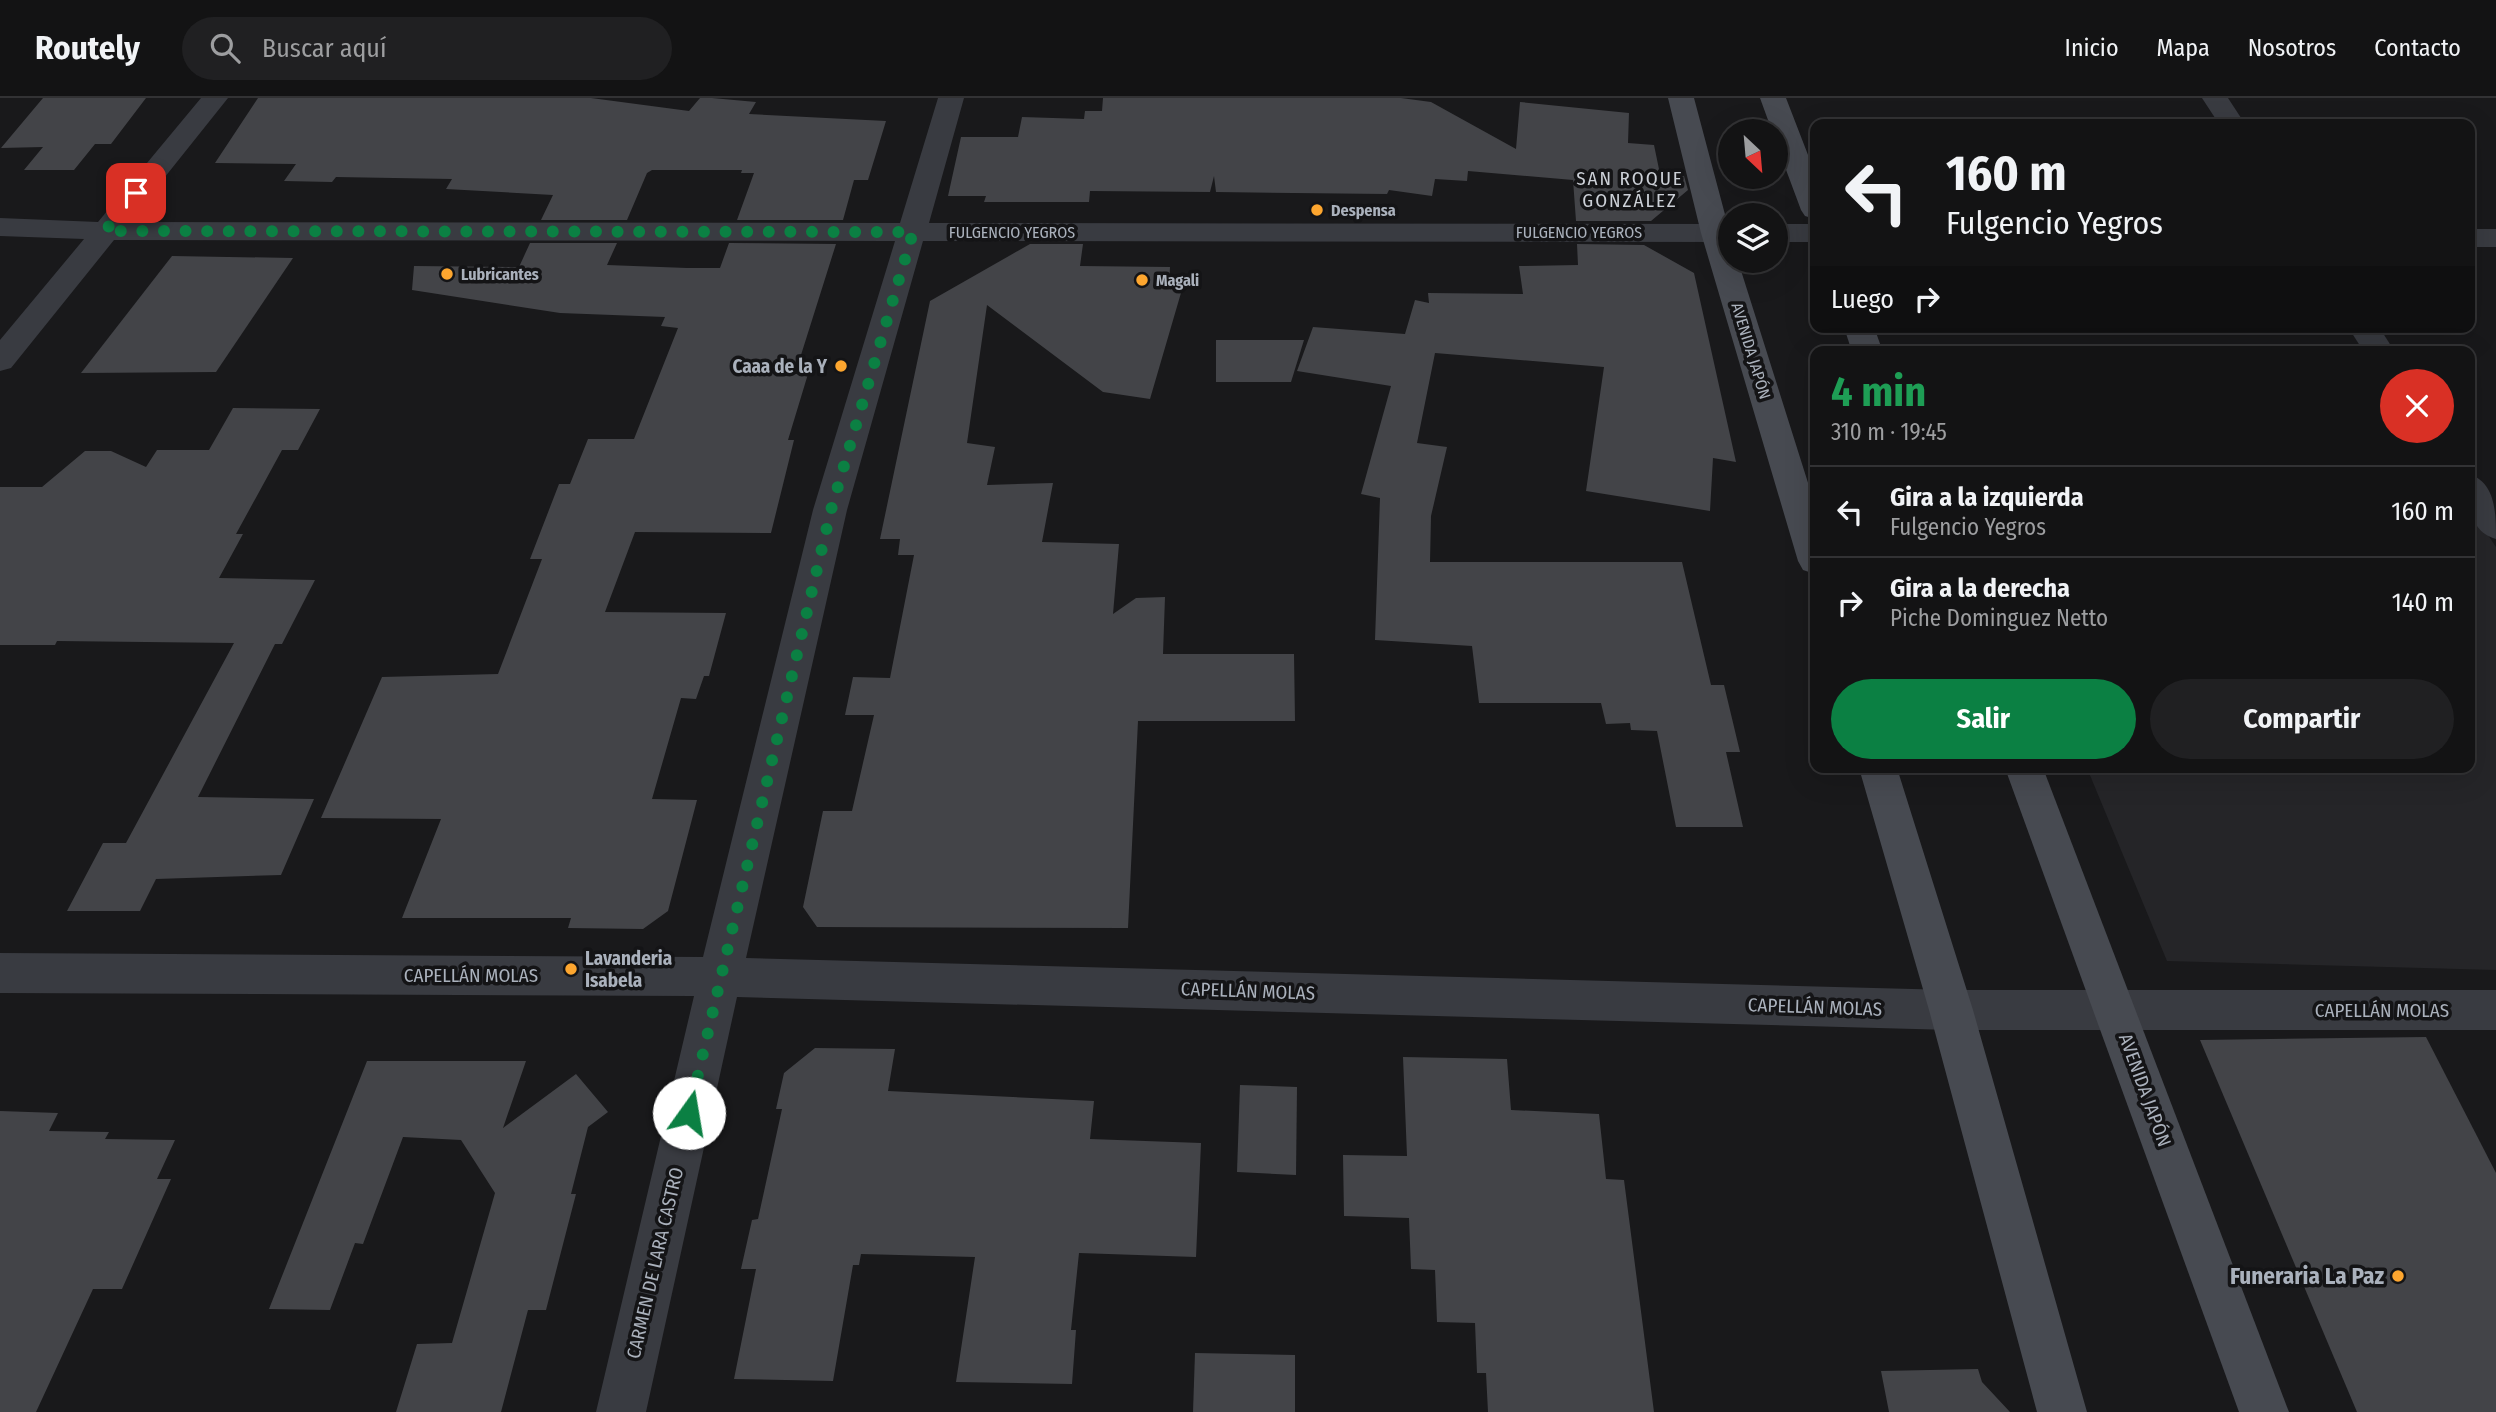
<!DOCTYPE html>
<html lang="es">
<meta charset="utf-8">
<style>
:root{--surface:#131314;--page:#202022;--text:#f1f3f6;--muted:#9d9ea0;--line:#323234;--accent:#0b8043}
body{margin:0;font-family:"Fira Sans Condensed",sans-serif;background:var(--page);color:var(--text);height:100vh;display:flex;flex-direction:column;font-size:26px;white-space:nowrap}
*{box-sizing:border-box;margin:0}
p{font-size:23px;color:var(--muted)}
.icon{flex:none;width:38px;height:38px;fill:none;stroke:currentColor;stroke-width:2;stroke-linecap:round;stroke-linejoin:round}
.map{position:relative;flex:1;overflow:hidden}
.panel{position:absolute;left:1810px;top:248px;width:665px;height:427px;display:flex;flex-direction:column;background:var(--surface);border-radius:14px;box-shadow:0 7px 28px #0002,0 0 0 2px var(--line)}
.panel>*{flex:none}
.hud{position:absolute;left:1810px;top:21px;width:665px;height:214px;border-radius:14px;box-shadow:0 7px 28px #0002,0 0 0 2px var(--line);background:#131314;color:var(--text);overflow:hidden}
.needle{width:46px;rotate:154deg}
.controls{position:absolute;left:1718px;top:21px;display:grid;gap:14px}
.controls a{display:grid;place-items:center;width:70px;height:70px;border-radius:50%;background:var(--surface);box-shadow:0 7px 28px #0002,0 0 0 2px var(--line);font-size:35px}
.pin{position:absolute;display:grid;place-items:center;width:60px;height:60px;color:#fff;margin:-30px;border-radius:14px;box-shadow:0 4px 10px #0006}
.me{position:absolute;width:77px;margin:-38px;rotate:13deg;stroke-linejoin:round;filter:drop-shadow(0 0 5px #0008)}
.turn{display:flex;align-items:center;gap:24px;height:147px;padding:0 21px;font-size:32px}
.turn .icon{width:91px;height:91px;stroke-width:2.5}
.turn b{display:block;font-size:49px;line-height:60px}
.then{display:flex;align-items:center;height:66px;padding:0 21px;background:#0003;gap:14px;font-size:26px}
.round{display:grid;place-items:center;flex:none;width:74px;height:74px;border-radius:37px;background:var(--page)}
.summary{display:flex;align-items:center;justify-content:space-between;height:119px;padding:0 21px}
h1{font-size:42px;font-weight:700;line-height:52px;color:#1e9e55}
.primary-button{display:flex;gap:14px;margin-top:auto;padding:14px 21px}
.primary-button a{flex:1;height:80px;border-radius:42px;background:var(--accent);color:#fff;font-size:28px;font-weight:700;line-height:80px;text-align:center}
.primary-button a+a{background:var(--page);color:var(--text)}
ul{padding:0;list-style:none}
li{display:flex;align-items:center;gap:21px;height:91px;padding:0 21px;border-top:2px solid var(--line)}
li div{flex:1}
li b{display:block;font-size:26px}
li em{font-style:normal}
header{display:flex;align-items:center;gap:42px;box-sizing:border-box;height:98px;padding:0 35px;background:var(--surface);border-bottom:2px solid var(--line)}
header strong{font-size:33px}
nav{display:flex;gap:38px;margin-inline-start:auto;font-size:24px}
.search{width:490px;height:63px;background:var(--page);display:flex;align-items:center;gap:18px;box-sizing:border-box;padding:0 24px;border-radius:38px;color:var(--muted);font-size:26px}
.map>svg:first-child{display:block}
</style>
<header>
<strong>Routely</strong>
<div class="search"><svg class="icon" aria-label="search" viewBox="0 0 24 24"><circle cx="10" cy="10" r="6"/><path d="M15 15l6 6"/></svg>Buscar aquí</div>
<nav><a>Inicio</a><a>Mapa</a><a>Nosotros</a><a>Contacto</a></nav>
</header>
<div class="map">
<svg width="2496" height="1314" viewBox="0 0 2496 1314">
<rect width="100%" height="100%" fill="#19191b"/>
<polygon fill="#252528" points="2469,422 2478,422 2496,449 2496,872 2167,863 2087,670 2469,670"/>
<g fill="#434448">
<polygon points="43,0 146,0 111,46 95,46 74,72 24,72 43,49 1,50"/>
<polygon points="258,0 591,0 689,13 700,0 712,0 756,4 749,16 886,23 868,82 854,82 843,122 737,122 754,75 741,75 742,72 652,72 647,75 627,122 541,122 553,97 446,91 452,81 336,79 332,84 284,83 296,66 215,65"/>
<polygon points="1103,0 1401,0 1431,4 1516,51 1520,4 1629,15 1628,45 1654,47 1660,76 1684,78 1688,92 1651,123 1576,123 1573,82 1468,73 1467,83 1435,81 1432,98 1389,92 1387,96 1216,94 1214,78 1210,94 1090,93 1089,104 984,104 986,98 948,98 961,39 1018,39 1022,19 1084,21 1085,13 1102,13"/>
<polygon points="530,145 617,145 607,167 687,170 720,170 729,145 836,146 795,276 808,276 788,342 794,342 771,435 635,434 605,514 726,515 709,578 704,578 696,601 681,600 652,701 697,702 668,813 643,831 568,830 571,820 402,820 441,721 321,720 382,579 498,576 542,461 530,461 559,386 570,386 588,341 634,341 678,230 661,228 665,219 560,215 412,192 414,168 519,169"/>
<polygon points="1030,146 1083,146 1080,168 1170,169 1169,188 1183,188 1150,301 1103,294 987,207 967,345 995,349 987,387 1053,385 1042,444 1119,446 1113,516 1136,500 1165,499 1163,556 1294,556 1295,623 1138,623 1128,830 817,829 803,809 823,713 852,713 874,617 845,617 853,579 890,580 914,457 898,457 900,441 880,441 930,203"/>
<polygon points="1577,146 1644,147 1694,175 1736,364 1713,360 1710,413 1586,393 1604,269 1435,255 1417,345 1447,349 1431,418 1430,464 1682,464 1711,587 1724,587 1740,654 1726,654 1743,729 1676,729 1657,633 1631,632 1630,625 1606,626 1601,605 1479,605 1472,548 1375,542 1380,400 1361,396 1391,288 1297,273 1313,229 1405,236 1415,202 1429,205 1428,195 1523,196 1519,168 1578,167"/>
<polygon points="172,158 293,160 216,274 81,275"/>
<polygon points="1216,242 1304,242 1291,284 1216,284"/>
<polygon points="233,310 320,311 298,352 282,352 236,436 243,436 219,480 315,482 282,546 275,546 198,699 314,701 281,777 156,781 140,813 67,813 103,745 126,745 234,545 57,543 55,547 0,547 0,389 42,389 85,353 111,353 146,369 157,352 209,352"/>
<polygon points="2426,939 2496,1075 2496,1314 2357,1314 2200,942"/>
<polygon points="815,950 895,951 888,993 1094,1003 1090,1041 1201,1045 1196,1159 1079,1155 1071,1232 1076,1232 1072,1286 956,1284 975,1159 861,1156 859,1167 853,1167 833,1283 734,1281 756,1171 741,1171 752,1122 758,1121 782,1011 776,1011 784,975"/>
<polygon points="1403,959 1507,961 1511,1012 1599,1016 1606,1081 1624,1082 1654,1314 1488,1314 1486,1275 1477,1275 1475,1225 1437,1224 1435,1172 1411,1171 1409,1120 1344,1118 1343,1057 1407,1058"/>
<polygon points="367,963 526,963 503,1030 576,976 608,1014 588,1029 571,1096 576,1096 546,1212 528,1212 501,1314 396,1314 417,1246 452,1245 495,1095 461,1042 403,1039 363,1146 355,1145 330,1212 269,1211"/>
<polygon points="1240,987 1297,989 1296,1077 1237,1074"/>
<polygon points="0,1013 58,1015 49,1033 109,1034 105,1041 175,1042 157,1081 171,1081 122,1191 93,1191 36,1314 0,1314"/>
<polygon points="1195,1255 1295,1257 1295,1314 1193,1314"/>
<polygon points="1978,1271 1982,1284 2010,1314 1889,1314 1881,1273"/>
</g>
<g fill="none" stroke-linecap="round" stroke-linejoin="round">
<g fill="#393b41" fill-rule="evenodd">
<polygon points="201,0 228,0 129,124 900,125 938,0 964,0 929,125 1731,126 1731,144 923,143 847,412 746,860 1951,892 2496,892 2496,932 1951,932 737,899 646,1314 596,1314 694,898 0,895 0,855 703,859 813,412 895,143 114,142 11,270 0,273 0,242 84,141 0,138 0,120 98,124"/>
<polygon points="2202,0 2228,0 2245,26 2219,26"/>
<rect x="1776" y="126" width="39" height="18"/>
<rect x="2469" y="131" width="27" height="18"/>
<polygon points="2348,229 2379,229 2395,254 2364,254"/>
<path d="M2469,376c27,9 27,39 27,65 -30,-9 -27,-39 -27,-65z"/>
</g>
<g fill="#474a51" fill-rule="evenodd">
<polygon points="1668,0 1694,0 1731,139 1731,163 1738,163 1815,407 1815,476 1803,472 1798,463 1701,135"/>
<polygon points="1760,0 1786,0 1815,75 1815,121 1805,118 1801,112 1776,45 1776,33 1772,33"/>
<polygon points="1844,229 1874,229 1883,254 1852,254"/>
<polygon points="1859,670 1897,670 1973,912 2087,1314 2037,1314 1929,912"/>
<polygon points="2005,670 2043,670 2289,1314 2239,1314"/>
</g>
</g>
<g fill="none" stroke-linecap="round" stroke-linejoin="round">
<polyline stroke="#0b8043" stroke-width="12" stroke-dasharray="0 21.6" points="136,95 105,133 913,134 831,412 689,1015"/>
</g>
<g fill="#fda62f" stroke="#141416" stroke-width="2.5">
<circle cx="1317" cy="112" r="7"/>
<circle cx="447" cy="176" r="7"/>
<circle cx="1142" cy="182" r="7"/>
<circle cx="841" cy="268" r="7"/>
<circle cx="571" cy="871" r="7"/>
<circle cx="2398" cy="1178" r="7"/>
</g>
<g text-anchor="middle" dominant-baseline="central" stroke-width="7" stroke-linejoin="round" paint-order="stroke">
<g font-size="16" font-weight="bold" fill="#aab1bc" stroke="#141416" text-anchor="start">
<text x="1331" y="112">Despensa</text>
<text x="461" y="176">Lubricantes</text>
<text x="1156" y="182">Magali</text>
</g>
<g font-size="16" fill="#aab1bc" stroke="#141416">
<text x="1012" y="134">FULGENCIO YEGROS</text>
<text x="1579" y="134">FULGENCIO YEGROS</text>
<text transform="translate(1751 253) rotate(73)">AVENIDA JAPÓN</text>
</g>
<g font-size="19" letter-spacing="2" fill="#ccd0d7" stroke="#141416">
<text x="1630" y="80">SAN ROQUE<tspan x="1630" dy="22">GONZÁLEZ</tspan></text>
</g>
<g font-size="19" font-weight="bold" fill="#aab1bc" stroke="#141416" text-anchor="end">
<text x="827" y="268">Caaa de la Y</text>
<text x="585" y="860" text-anchor="start">Lavanderia<tspan x="585" dy="22">Isabela</tspan></text>
</g>
<g font-size="19" fill="#aab1bc" stroke="#141416">
<text x="471" y="877">CAPELLÁN MOLAS</text>
<text transform="translate(1248 893) rotate(2)">CAPELLÁN MOLAS</text>
<text transform="translate(1815 909) rotate(2)">CAPELLÁN MOLAS</text>
<text x="2382" y="912">CAPELLÁN MOLAS</text>
<text transform="translate(2145 992) rotate(70)">AVENIDA JAPÓN</text>
<text transform="translate(655 1165) rotate(-77)">CARMEN DE LARA CASTRO</text>
</g>
<g font-size="23" font-weight="bold" fill="#aab1bc" stroke="#141416" text-anchor="end">
<text x="2384" y="1178">Funeraria La Paz</text>
</g>
</g>
</svg>
<div class="controls">
<a><svg class="needle" viewBox="-14 -14 28 28"><path d="M0-13l5 13h-10z" fill="#e53935"/><path d="M0 13l5-13h-10z" fill="#9d9ea0"/></svg></a>
<a><svg class="icon" aria-label="layers" viewBox="0 0 24 24"><path d="M12 4l9 5-9 5-9-5zM3 14l9 5 9-5"/></svg></a>
</div>
<div class="pin" style="left:136px;top:95px;background:#d93025"><svg class="icon" aria-label="arrive" viewBox="0 0 24 24"><path d="M6 21V4h12l-3 4 3 4H6"/></svg></div>
<svg class="me" style="left:689px;top:1015px" viewBox="-20 -20 40 40"><circle r="19" fill="#fff"/><path d="M0-13L10 11 0 6-10 11z" fill="#0b8043"/></svg>
<div class="hud">
<div class="turn"><svg class="icon" aria-label="left" viewBox="0 0 24 24"><path d="M17 20v-9H6M10 6l-5 5 5 5"/></svg><div><b>160 m</b>Fulgencio Yegros</div></div>
<div class="then">Luego<svg class="icon" aria-label="right" viewBox="0 0 24 24"><path d="M7 20v-9h11M14 6l5 5-5 5"/></svg></div>
</div>
<section class="panel">
<div class="summary"><div><h1>4 min</h1><p>310 m · 19:45</p></div><a class="round" style="background:#d93025;color:#fff"><svg class="icon" aria-label="close" viewBox="0 0 24 24"><path d="M6 6l12 12M18 6L6 18"/></svg></a></div>
<ul>
<li><svg class="icon" aria-label="left" viewBox="0 0 24 24"><path d="M17 20v-9H6M10 6l-5 5 5 5"/></svg><div><b>Gira a la izquierda</b><p>Fulgencio Yegros</p></div><em>160 m</em></li>
<li><svg class="icon" aria-label="right" viewBox="0 0 24 24"><path d="M7 20v-9h11M14 6l5 5-5 5"/></svg><div><b>Gira a la derecha</b><p>Piche Dominguez Netto</p></div><em>140 m</em></li>
</ul>
<div class="primary-button"><a>Salir</a><a>Compartir</a></div>
</section>
</div>
